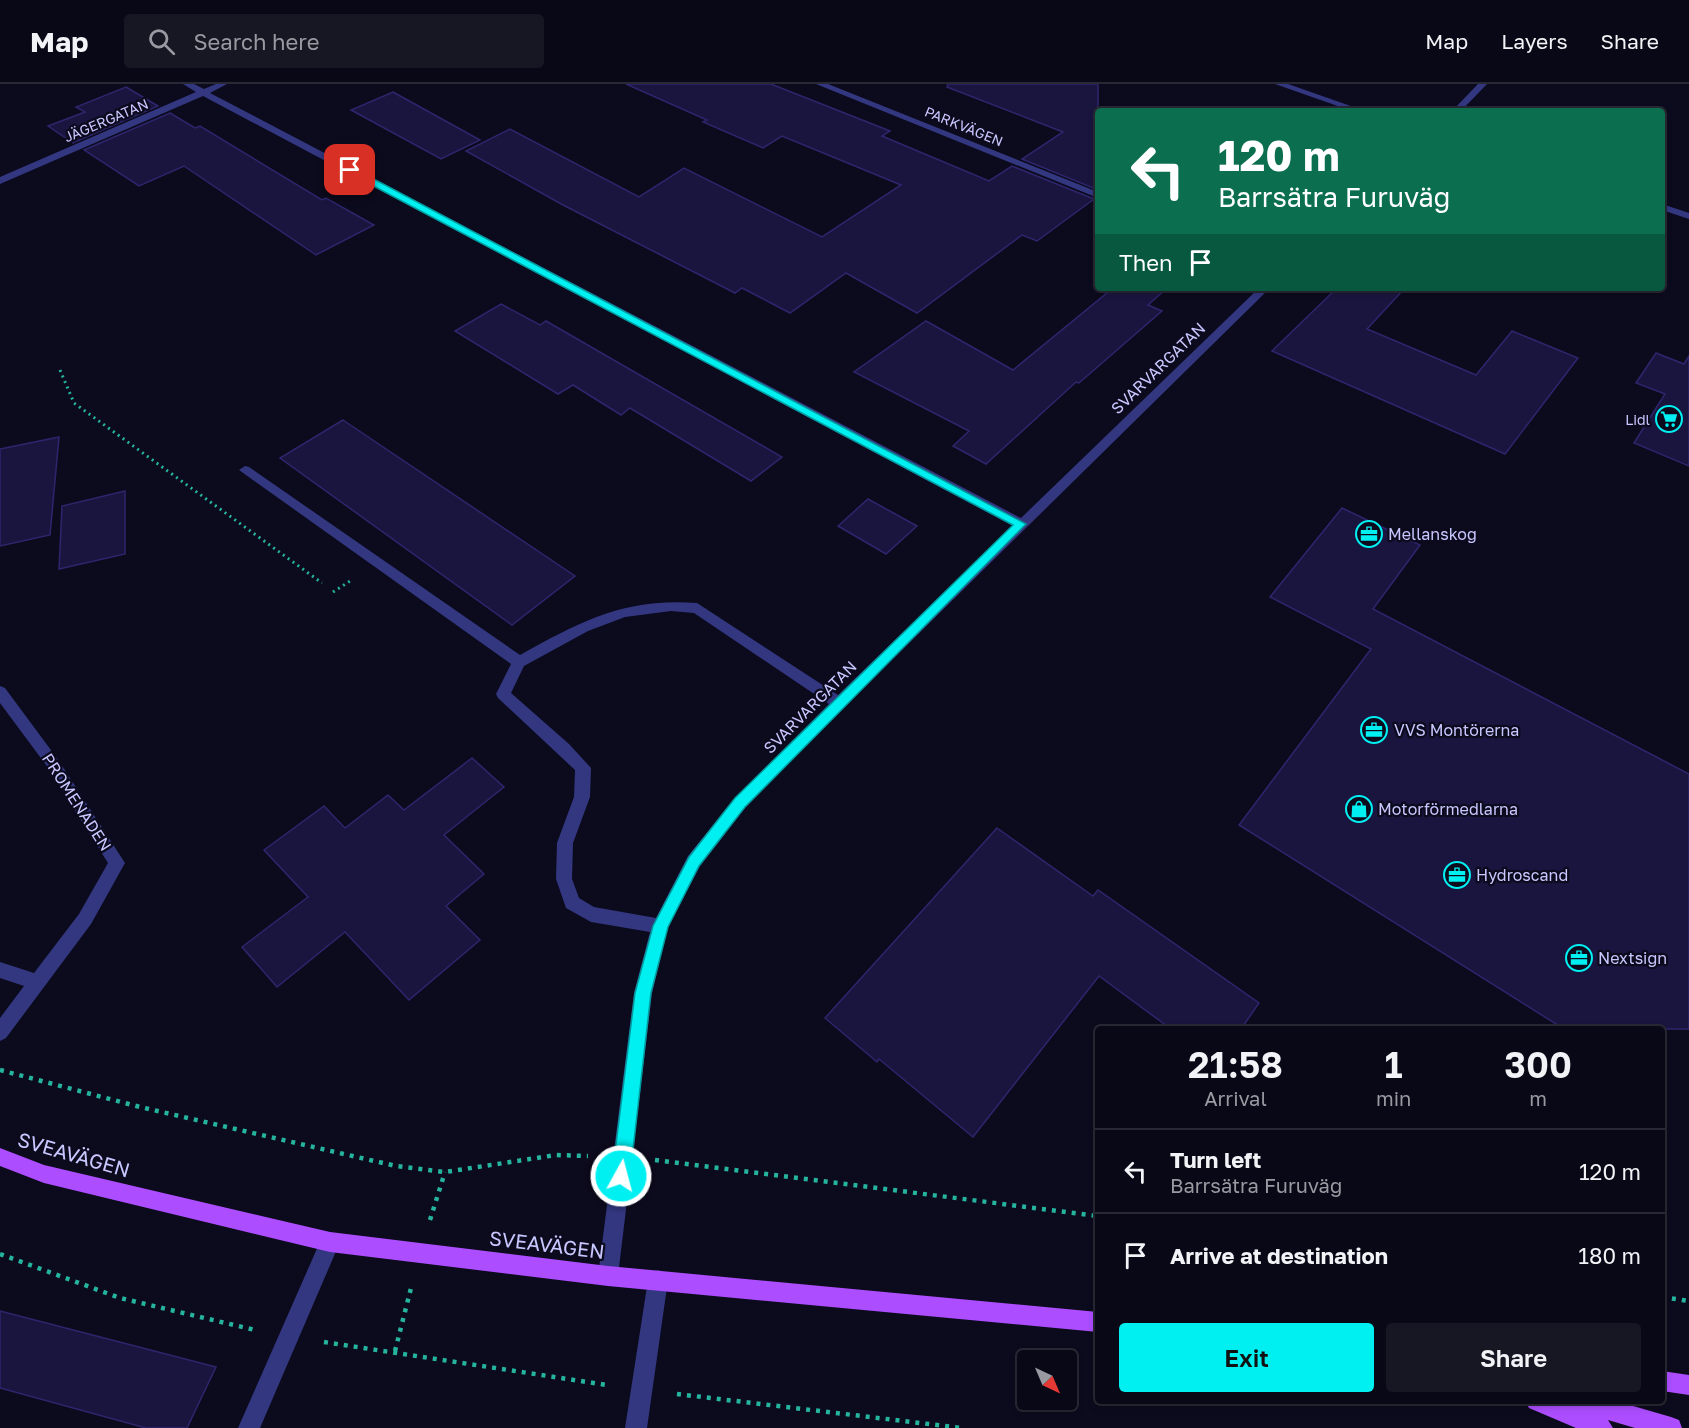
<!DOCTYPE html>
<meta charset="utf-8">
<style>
:root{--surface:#090816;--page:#171623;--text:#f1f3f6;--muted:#999aa1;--line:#292935;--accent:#00f0f2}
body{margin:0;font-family:"Golos Text",sans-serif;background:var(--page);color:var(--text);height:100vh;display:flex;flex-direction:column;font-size:22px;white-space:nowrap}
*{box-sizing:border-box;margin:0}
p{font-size:20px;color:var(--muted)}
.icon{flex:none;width:33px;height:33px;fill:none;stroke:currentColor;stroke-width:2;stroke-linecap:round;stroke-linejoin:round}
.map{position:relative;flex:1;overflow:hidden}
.drawer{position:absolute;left:1095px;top:942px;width:570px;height:378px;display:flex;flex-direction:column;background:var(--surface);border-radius:6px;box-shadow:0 3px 9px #0003,0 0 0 2px var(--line)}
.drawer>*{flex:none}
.guide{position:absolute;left:1095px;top:24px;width:570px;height:183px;border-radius:6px;box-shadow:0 3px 9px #0003,0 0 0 2px var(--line);background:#0b6e4f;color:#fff;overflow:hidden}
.needle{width:39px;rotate:136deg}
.tools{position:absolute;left:1017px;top:1266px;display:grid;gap:12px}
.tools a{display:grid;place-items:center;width:60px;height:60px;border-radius:6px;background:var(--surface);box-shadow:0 3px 9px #0003,0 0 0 2px var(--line);font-size:30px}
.pin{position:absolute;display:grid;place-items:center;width:51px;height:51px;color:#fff;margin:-26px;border-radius:12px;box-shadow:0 3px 9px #0006}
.me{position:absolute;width:66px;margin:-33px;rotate:7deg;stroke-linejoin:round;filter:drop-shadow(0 0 4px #0008)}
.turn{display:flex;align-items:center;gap:21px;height:126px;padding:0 24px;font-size:27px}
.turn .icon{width:78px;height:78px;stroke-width:2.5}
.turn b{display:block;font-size:42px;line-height:51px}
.then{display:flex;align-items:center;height:57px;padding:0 24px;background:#0003;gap:12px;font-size:22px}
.eta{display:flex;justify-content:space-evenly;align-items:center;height:102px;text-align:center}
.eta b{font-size:36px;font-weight:600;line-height:42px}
.primary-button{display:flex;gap:12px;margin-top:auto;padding:12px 24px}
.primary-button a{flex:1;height:69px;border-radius:6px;background:var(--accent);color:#111;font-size:24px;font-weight:600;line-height:69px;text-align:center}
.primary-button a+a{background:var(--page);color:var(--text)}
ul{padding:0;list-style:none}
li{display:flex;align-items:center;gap:18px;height:84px;padding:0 24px;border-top:2px solid var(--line)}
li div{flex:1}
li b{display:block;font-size:22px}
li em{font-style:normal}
header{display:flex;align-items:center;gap:36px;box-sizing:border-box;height:84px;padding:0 30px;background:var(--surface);border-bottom:2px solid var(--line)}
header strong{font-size:28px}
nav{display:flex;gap:33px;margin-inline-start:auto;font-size:21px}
.search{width:420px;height:54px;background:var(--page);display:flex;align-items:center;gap:15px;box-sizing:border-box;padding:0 21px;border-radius:6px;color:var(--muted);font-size:22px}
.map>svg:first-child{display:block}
</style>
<header>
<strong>Map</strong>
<div class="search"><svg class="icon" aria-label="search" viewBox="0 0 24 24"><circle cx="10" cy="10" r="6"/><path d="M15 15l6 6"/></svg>Search here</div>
<nav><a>Map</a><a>Layers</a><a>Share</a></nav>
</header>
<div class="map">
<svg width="1689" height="1344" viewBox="0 0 1689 1344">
<rect width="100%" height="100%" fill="#0c0a1d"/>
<g fill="#1a153f" stroke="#2d266d" stroke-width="1.5">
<polygon points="626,0 771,0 890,47 882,52 989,97 1012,82 1094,115 1037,157 1022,151 917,229 846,189 790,229 742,204 735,209 563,121 466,67 510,45 639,113 684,84 822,153 901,101 782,52 763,64 703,38 707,36"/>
<polygon points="948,0 1098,0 1098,106 1022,75 1063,48 947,3"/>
<polygon points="126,3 158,22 73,59 48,42 85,28 76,23"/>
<polygon points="393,8 480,56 441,75 351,26"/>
<polygon points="170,29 195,44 200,42 322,116 326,114 374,141 316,171 184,82 139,102 84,66"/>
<polygon points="1113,204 1167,204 1148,221 1162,227 1079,299 1076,298 986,380 953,362 969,347 854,288 926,237 1013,286"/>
<polygon points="1337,204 1405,204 1367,245 1476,291 1512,247 1578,274 1505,370 1272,267"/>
<polygon points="501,220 540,241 546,237 782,373 751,397 630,324 621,331 573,301 558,310 455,247"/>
<polygon points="1656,269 1684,280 1689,272 1689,382 1634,359 1665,310 1636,299"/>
<polygon points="343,336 575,492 512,541 280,374"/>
<polygon points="59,353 50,451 0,462 0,365"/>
<polygon points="125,407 125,470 59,485 62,422"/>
<polygon points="868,415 917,442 886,470 838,442"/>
<polygon points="1342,424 1420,461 1373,525 1689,690 1689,945 1564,945 1239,741 1371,565 1270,513"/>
<polygon points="472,674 504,703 444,751 484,790 446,822 480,856 409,916 345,848 277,903 242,863 308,813 264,766 324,722 345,744 388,711 404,726"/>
<polygon points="997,744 1093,812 1098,806 1259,919 1241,945 1171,945 1099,892 973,1053 879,975 877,978 825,934"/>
<polygon points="0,1227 216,1283 187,1344 146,1344 0,1304"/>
</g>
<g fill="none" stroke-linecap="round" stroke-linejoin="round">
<g stroke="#25b49e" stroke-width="3" stroke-dasharray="2 4" stroke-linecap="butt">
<polyline points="60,286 74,319 322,499"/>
<polyline points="333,508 350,497"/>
</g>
<g stroke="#25b49e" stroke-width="4.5" stroke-dasharray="4 6" stroke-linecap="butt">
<polyline points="0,986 140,1023 396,1082 445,1088 556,1071 588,1072"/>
<polyline points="655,1076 1098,1132"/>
<polyline points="430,1136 445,1088"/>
<polyline points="0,1170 120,1214 255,1246"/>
<polyline points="1662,1213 1689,1217"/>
<polyline points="324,1258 607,1301"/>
<polyline points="395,1267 411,1204"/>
<polyline points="677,1310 962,1344"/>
</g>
<g fill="#323780" fill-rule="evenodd">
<path d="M183,0h11l10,5 12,-5h11l-17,9 811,425 238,-230h11l-426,419 -99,101 -45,58 -32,61 -16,66 -34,283 -3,7 -7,3 -7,-3 -3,-7 36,-283 16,-61 -59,-10 -25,-14 -10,-29 1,-36 17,-46 1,-27 -77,-72 -2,-4 15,-30 -272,-194 6,-4 4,1 271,188c62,-34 103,-57 177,-52l141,92 175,-169 -810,-430 -203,88v-7l196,-85zM671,527l23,2 135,91 -94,94 -47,58 -32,62 -62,-11 -15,-9 -7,-19 1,-36 17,-46 1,-29 -22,-24 -58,-51 13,-27 64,-35 37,-14z"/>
<polygon points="816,0 828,0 1098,108 1098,114"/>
<polygon points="1275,0 1288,0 1365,27 1352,27"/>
<polygon points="1478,0 1487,0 1461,27 1452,27"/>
<polygon points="1662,120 1689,129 1689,135 1662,126"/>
<polygon points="0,602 5,604 59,677 125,779 91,840 6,954 0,957 0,934 24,902 0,894 0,878 34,889 79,830 108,779 49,685 0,619"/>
<polygon points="330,1148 337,1151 340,1158 260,1344 238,1344 323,1151"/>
<polygon points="658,1186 665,1189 668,1196 647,1344 625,1344 648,1196 651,1189"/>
</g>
<g fill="#ac4eff" fill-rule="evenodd">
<polygon points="0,1064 44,1081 330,1148 608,1182 1098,1228 1098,1248 608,1202 330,1168 44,1099 0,1082"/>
<polygon points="1662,1287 1689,1291 1689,1311 1662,1307"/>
<polygon points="1525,1317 1562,1317 1571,1321 1569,1317 1616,1317 1671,1333 1679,1336 1682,1344 1635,1344 1608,1336 1613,1344 1576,1344 1529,1324"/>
</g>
</g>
<polygon fill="#00f0f2" stroke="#009c9d" stroke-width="1.5" points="347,84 353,84 1026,440 745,723 699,782 668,843 651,909 630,1092 627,1098 621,1101 615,1098 612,1092 635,909 653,842 689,773 735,714 1013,441 347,88"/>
<defs>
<symbol id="supermarket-ring" viewBox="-11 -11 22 22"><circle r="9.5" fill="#0c0a1d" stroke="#00f0f2" stroke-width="1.5"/><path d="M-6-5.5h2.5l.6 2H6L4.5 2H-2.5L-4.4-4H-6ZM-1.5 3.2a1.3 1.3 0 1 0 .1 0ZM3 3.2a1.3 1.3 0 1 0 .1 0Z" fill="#00f0f2"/></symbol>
<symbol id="office-ring" viewBox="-11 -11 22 22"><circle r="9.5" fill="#0c0a1d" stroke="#00f0f2" stroke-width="1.5"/><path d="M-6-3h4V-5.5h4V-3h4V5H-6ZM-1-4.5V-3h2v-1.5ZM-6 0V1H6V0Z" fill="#00f0f2"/></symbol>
<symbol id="shop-ring" viewBox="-11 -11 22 22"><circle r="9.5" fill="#0c0a1d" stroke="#00f0f2" stroke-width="1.5"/><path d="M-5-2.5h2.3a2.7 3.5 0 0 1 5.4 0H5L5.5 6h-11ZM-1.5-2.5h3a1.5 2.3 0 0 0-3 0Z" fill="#00f0f2"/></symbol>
</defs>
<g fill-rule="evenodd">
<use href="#supermarket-ring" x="1654" y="320" width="30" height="30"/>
<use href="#office-ring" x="1354" y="435" width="30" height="30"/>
<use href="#office-ring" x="1359" y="631" width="30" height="30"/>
<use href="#shop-ring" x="1344" y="710" width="30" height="30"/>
<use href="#office-ring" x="1442" y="776" width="30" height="30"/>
<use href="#office-ring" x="1564" y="859" width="30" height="30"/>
</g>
<g text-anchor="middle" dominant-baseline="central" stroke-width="4.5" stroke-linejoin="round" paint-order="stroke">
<g font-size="14" fill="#c8c7ff" stroke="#0c0a1d">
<text transform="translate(106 36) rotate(-23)">JÄGERGATAN</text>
<text transform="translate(964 42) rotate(22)">PARKVÄGEN</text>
</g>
<g font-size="14" fill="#c8c7ff" stroke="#0c0a1d" text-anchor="end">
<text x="1650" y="335">Lidl</text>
</g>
<g font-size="16" fill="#c8c7ff" stroke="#0c0a1d">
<text transform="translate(1158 284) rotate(-44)">SVARVARGATAN</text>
<text transform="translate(810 623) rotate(-45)">SVARVARGATAN</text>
<text transform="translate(77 718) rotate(57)">PROMENADEN</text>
</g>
<g font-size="16" fill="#c8c7ff" stroke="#0c0a1d" text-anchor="start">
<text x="1388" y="450">Mellanskog</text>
<text x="1394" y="646">VVS Montörerna</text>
<text x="1378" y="725">Motorförmedlarna</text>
<text x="1476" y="791">Hydroscand</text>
<text x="1598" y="874">Nextsign</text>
</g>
<g font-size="20" fill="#c8c7ff" stroke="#0c0a1d">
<text transform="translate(74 1070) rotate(16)">SVEAVÄGEN</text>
<text transform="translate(547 1160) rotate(7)">SVEAVÄGEN</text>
</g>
</g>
</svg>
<div class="tools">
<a><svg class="needle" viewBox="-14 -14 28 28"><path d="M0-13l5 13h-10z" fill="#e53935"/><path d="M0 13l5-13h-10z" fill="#999aa1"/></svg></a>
</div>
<div class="pin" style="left:350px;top:86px;background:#d93025"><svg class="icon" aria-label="arrive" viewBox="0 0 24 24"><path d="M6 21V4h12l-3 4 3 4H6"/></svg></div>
<svg class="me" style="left:621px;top:1092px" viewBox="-20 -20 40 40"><circle r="17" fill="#00f0f2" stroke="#fff" stroke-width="3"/><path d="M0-11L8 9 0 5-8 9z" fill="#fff"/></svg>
<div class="guide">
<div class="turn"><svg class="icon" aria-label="left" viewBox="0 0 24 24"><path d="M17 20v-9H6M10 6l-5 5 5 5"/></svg><div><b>120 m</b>Barrsätra Furuväg</div></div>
<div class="then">Then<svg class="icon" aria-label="arrive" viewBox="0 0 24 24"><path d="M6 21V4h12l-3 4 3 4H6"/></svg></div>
</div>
<section class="drawer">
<div class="eta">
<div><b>21:58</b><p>Arrival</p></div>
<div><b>1</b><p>min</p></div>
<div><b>300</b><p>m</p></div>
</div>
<ul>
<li><svg class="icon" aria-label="left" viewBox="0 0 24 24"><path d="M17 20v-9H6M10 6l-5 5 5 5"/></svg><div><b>Turn left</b><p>Barrsätra Furuväg</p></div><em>120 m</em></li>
<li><svg class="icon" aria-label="arrive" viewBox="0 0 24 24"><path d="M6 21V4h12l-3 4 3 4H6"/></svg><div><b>Arrive at destination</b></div><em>180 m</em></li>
</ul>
<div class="primary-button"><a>Exit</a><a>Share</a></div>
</section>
</div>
